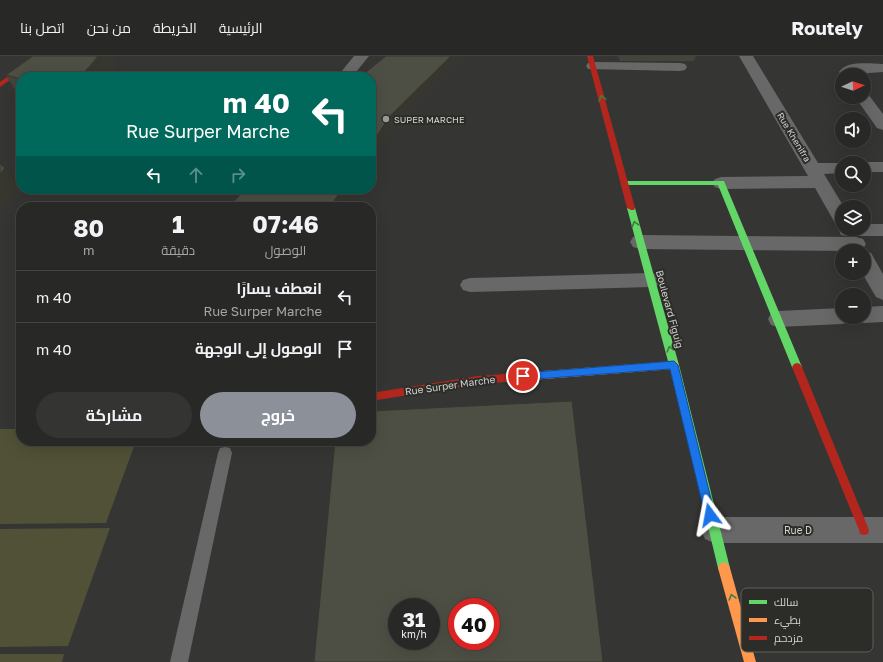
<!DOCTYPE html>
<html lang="ar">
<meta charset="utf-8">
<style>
:root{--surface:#282826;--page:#343432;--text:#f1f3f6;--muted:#a5a6a7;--line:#444443;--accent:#8c9099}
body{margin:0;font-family:"Golos Text",Cairo,sans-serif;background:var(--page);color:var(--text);direction:rtl;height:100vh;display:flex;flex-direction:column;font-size:15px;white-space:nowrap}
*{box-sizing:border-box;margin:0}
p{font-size:13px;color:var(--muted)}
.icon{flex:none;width:22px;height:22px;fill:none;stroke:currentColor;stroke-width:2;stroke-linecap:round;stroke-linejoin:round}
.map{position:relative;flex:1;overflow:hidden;direction:ltr}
.details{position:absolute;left:16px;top:146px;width:360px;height:244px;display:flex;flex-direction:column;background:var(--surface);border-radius:16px;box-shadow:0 4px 16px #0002,0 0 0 1px var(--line);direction:rtl}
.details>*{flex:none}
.banner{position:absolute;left:16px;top:16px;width:360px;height:122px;border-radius:16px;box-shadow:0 4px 16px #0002,0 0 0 1px var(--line);direction:rtl;background:#00695c;color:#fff;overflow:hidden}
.needle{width:26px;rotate:86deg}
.controls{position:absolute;left:835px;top:12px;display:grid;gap:8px}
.controls a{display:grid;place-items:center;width:36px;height:36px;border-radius:50%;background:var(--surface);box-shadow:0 4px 16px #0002,0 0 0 1px var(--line);font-size:20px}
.speed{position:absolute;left:388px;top:542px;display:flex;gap:8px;font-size:20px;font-weight:700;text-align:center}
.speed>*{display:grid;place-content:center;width:52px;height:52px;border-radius:50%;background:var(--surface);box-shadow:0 4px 16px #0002,0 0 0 1px var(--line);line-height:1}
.speed small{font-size:10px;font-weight:400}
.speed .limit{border:6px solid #d22;background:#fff;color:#111}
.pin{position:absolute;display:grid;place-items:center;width:34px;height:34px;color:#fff;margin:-17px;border:2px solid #fff;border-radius:50%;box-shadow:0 1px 4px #0007}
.me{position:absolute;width:44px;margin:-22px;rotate:347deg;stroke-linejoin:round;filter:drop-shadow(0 0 3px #0008)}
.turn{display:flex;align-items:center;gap:14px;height:84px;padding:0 20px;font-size:18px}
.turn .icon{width:52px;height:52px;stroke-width:2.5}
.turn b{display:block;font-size:28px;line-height:34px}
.lanes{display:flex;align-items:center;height:38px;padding:0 20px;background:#0003;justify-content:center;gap:20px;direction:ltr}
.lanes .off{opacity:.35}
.eta{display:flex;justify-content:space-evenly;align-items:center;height:68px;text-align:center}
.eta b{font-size:24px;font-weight:700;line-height:28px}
.action{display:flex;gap:8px;margin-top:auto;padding:8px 20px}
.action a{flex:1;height:46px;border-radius:24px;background:var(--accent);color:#fff;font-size:16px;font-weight:700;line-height:46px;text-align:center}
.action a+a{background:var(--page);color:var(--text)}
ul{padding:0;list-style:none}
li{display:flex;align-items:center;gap:12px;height:52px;padding:0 20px;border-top:1px solid var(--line)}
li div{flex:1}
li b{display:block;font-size:15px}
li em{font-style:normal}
header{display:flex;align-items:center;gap:24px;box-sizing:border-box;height:56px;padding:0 20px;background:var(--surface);border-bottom:1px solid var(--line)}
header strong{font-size:19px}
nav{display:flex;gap:22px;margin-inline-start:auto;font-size:14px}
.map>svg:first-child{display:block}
</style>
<header>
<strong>Routely</strong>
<nav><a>الرئيسية</a><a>الخريطة</a><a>من نحن</a><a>اتصل بنا</a></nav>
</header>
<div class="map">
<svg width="883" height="606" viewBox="0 0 883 606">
<rect width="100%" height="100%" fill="#353633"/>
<g fill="#505136">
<polygon points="0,373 21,373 21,385 136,385 106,467 0,468"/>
<polygon points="110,472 68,590 0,591 0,473"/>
<polygon points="0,598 64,598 62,606 0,606"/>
</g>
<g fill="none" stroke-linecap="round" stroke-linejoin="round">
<polygon fill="#686868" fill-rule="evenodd" points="225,391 230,392 232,397 188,606 170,606 218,397 220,392"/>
<g fill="#686868" fill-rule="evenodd">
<polygon points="354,0 369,0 352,21 337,21"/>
<polygon points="739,0 753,0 818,107 843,107 842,107 842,117 824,118 844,151 842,151 842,169 835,167 815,132 721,133 715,131 712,127 715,123 721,121 808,120"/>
<polygon points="593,6 680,7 685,8 687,11 685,14 680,15 588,13 586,10 588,7"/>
<path d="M883,8v8l-41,3v3l-3,-6c8,-12 31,-8 44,-8z"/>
<polygon points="864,37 868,38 883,58 883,74 877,72 855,41 864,41"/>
<polygon points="864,106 883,106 883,116 864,116 864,107 859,107"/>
<polygon points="864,168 883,168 883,180 848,180 841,179 839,174 842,169 842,173 864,173"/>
<polygon points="640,179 856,181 863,183 866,188 863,193 856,195 640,193 633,191 630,186 633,181"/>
<polygon points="864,195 871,197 883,218 883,244 876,241 862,217 864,217"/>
<polygon points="651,217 658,219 661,224 658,229 651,231 470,236 463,234 460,229 463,224 470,222"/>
<polygon points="883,250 883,266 864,267 857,265 855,261 864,261 864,251"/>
<polygon points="842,252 842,261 852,261 849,266 842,268 778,271 771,269 768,263 771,257 778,255"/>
<polygon points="714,461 883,461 883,487 714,487 705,483 701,474 705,465"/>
</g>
<g fill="#63d668" fill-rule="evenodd">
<polygon points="621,125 724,125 802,311 800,314 794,314 792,311 718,129 621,129"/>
<polygon points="628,150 631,150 635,152 679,309 730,512 728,516 724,518 720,516 718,512 669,309 627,152"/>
</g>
<g fill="#ff974d" fill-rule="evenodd">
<polygon points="674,305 677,306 679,309 677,312 674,313 505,326 502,325 500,322 502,319 505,318"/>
<polygon points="724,506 728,508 730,512 756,606 744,606 718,512 720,508"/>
</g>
<g fill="#b3261e" fill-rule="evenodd">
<polygon points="37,0 44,0 0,31 0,26"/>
<polygon points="587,0 593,0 635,152 634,154 631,154 627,152"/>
<polygon points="797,307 800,308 802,311 869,474 868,478 864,479 860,478 859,474 792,311 794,308"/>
<polygon points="505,318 508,319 510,322 508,325 505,326 478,328 371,345 371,337 478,320"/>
</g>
</g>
<g fill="#43443a">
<polygon points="618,0 696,0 694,5 620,5"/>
<polygon points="117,7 106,21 21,21 21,40 18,39 6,19"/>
</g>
<g fill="#373730">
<polygon points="98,0 114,0 117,7 106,21 79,21"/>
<polygon points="451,0 464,0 390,74 371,104 371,89 389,61"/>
<polygon points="5,112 19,133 0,154 0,118"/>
<polygon points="342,133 353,133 341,151 330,151"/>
</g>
<g fill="#4e4f44" stroke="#373730" fill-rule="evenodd">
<polygon points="33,0 98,0 91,9 79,21 21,21 21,23 6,19"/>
<polygon points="386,0 451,0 389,61 371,89 371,21 360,21"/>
<polygon points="0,108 5,112 0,118"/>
<polygon points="245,133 342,133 330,151 229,151"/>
<path d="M572,345l31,261h-289l21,-221h36v-30zM397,551h34v34h-34zM457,551h34v34h-34z"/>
</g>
<defs><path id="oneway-chevron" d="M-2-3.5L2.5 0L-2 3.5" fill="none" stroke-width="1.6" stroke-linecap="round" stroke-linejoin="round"/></defs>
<g stroke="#457945">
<use href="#oneway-chevron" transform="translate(602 42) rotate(-105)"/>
<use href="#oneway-chevron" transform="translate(635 168) rotate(-105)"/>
<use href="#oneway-chevron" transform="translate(670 293) rotate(-105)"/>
<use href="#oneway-chevron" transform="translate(732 541) rotate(-106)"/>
</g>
<polygon fill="#1a73e8" stroke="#114b97" points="674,305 678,309 715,459 714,463 710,464 706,463 705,459 670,313 523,324 520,323 519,320 520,318 523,317"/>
<circle fill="#9b9c99" stroke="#2c2d28" stroke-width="1.5" cx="386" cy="63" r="4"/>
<g text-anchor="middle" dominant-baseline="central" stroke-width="4" stroke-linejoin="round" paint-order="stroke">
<g font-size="9" fill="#d2d3d0" stroke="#2c2d28" text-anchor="start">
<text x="394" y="63">SUPER MARCHE</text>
</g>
<g font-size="9" fill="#d2d3d0" stroke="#2c2d28">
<text transform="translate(794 81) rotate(59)">Rue Khenifra</text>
</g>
<g font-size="10" fill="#d2d3d0" stroke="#2c2d28">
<text transform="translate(670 253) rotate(75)">Boulevard Figuig</text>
<text transform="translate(450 329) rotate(-8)">Rue Surper Marche</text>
<text x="798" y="474">Rue D</text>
</g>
</g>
<rect x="741" y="532" width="132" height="64" rx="6" fill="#2c2d28" stroke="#5e5f5a" stroke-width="1"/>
<rect x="749" y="544" width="18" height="4" fill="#63d668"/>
<rect x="749" y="562" width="18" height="4" fill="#ff974d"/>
<rect x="749" y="580" width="18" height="4" fill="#b3261e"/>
<g font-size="11" fill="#d2d3d0">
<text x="774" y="550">سالك</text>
<text x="774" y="568">بطيء</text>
<text x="774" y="586">مزدحم</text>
</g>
</svg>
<div class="controls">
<a><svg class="needle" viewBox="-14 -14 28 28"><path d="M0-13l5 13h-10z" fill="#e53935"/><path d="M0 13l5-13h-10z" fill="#a5a6a7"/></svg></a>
<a><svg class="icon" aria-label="sound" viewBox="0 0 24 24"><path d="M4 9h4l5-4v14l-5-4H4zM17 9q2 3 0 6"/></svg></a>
<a><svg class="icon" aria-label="search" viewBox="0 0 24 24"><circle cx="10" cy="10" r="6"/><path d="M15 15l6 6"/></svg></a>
<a><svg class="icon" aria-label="layers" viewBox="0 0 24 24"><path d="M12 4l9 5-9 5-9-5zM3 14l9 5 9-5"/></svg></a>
<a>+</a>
<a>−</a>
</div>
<div class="speed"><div>31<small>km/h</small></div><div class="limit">40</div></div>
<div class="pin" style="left:523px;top:320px;background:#d93025"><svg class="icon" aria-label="arrive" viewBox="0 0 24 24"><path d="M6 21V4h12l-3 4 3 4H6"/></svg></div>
<svg class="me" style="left:710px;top:459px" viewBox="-20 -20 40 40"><path d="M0-17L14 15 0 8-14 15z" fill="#1a73e8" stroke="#fff" stroke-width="4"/></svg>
<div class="banner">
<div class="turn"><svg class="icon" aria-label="left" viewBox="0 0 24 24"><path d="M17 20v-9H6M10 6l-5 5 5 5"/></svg><div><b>40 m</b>Rue Surper Marche</div></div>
<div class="lanes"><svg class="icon" aria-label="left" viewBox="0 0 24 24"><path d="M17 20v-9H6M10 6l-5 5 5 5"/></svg><svg class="icon off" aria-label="ahead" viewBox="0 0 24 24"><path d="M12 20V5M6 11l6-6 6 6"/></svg><svg class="icon off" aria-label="right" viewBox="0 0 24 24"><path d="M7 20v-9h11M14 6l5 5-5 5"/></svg></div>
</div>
<section class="details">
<div class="eta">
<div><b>07:46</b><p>الوصول</p></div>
<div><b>1</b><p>دقيقة</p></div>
<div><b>80</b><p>m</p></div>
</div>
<ul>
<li><svg class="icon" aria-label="left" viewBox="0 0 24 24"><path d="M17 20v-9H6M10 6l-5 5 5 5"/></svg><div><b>انعطف يسارًا</b><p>Rue Surper Marche</p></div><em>40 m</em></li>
<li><svg class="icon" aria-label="arrive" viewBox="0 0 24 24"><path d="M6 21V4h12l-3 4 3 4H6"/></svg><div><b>الوصول إلى الوجهة</b></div><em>40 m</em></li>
</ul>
<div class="action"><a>خروج</a><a>مشاركة</a></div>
</section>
</div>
